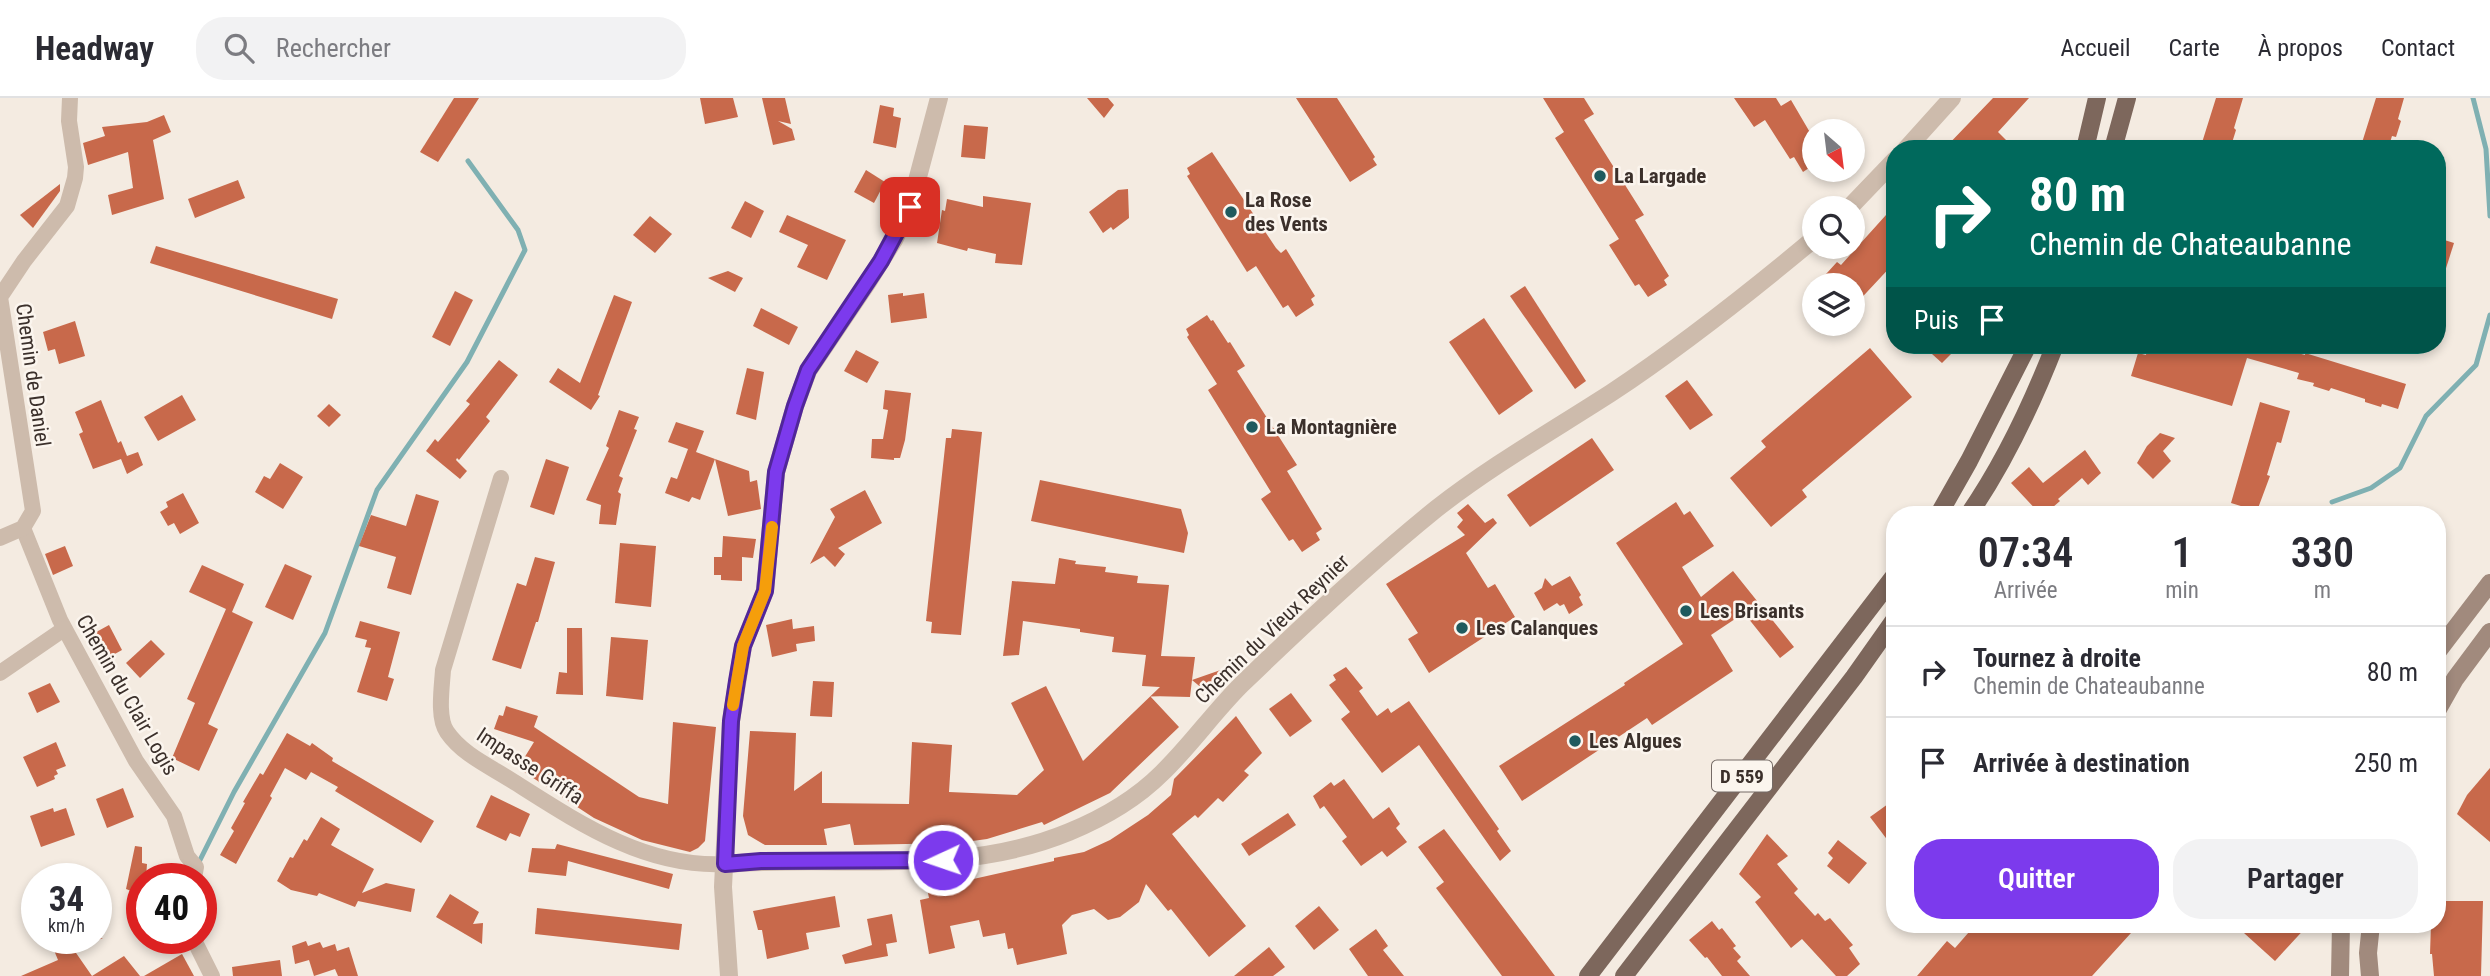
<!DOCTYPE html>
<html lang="fr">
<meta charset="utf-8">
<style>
:root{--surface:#fff;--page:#f2f2f3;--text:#2b2b33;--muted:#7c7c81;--line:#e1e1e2;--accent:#7c3aed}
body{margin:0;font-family:"Roboto Condensed",sans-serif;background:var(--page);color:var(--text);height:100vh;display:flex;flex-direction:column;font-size:26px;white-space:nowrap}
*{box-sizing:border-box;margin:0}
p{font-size:23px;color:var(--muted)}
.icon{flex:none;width:38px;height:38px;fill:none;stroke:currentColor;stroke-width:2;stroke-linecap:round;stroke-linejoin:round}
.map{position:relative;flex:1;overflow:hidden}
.details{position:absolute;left:1886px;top:408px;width:560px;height:427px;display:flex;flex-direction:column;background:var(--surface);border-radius:28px;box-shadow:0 4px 10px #0003}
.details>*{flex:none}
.guide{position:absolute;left:1886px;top:42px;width:560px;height:214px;border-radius:28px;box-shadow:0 4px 10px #0003;background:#00695c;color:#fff;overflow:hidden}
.needle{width:46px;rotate:152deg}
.controls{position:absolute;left:1802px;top:21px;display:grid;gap:14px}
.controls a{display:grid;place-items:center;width:63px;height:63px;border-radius:50%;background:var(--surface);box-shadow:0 4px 10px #0003;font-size:35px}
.speed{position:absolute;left:21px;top:765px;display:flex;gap:14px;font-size:35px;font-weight:700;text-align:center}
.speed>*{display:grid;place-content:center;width:91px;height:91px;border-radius:50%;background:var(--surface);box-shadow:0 4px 10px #0003;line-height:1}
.speed small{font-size:18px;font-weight:400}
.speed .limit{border:10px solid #d22;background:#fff;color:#111}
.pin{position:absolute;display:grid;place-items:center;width:60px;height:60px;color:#fff;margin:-30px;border-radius:14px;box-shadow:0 4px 10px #0006}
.me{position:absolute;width:77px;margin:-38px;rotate:267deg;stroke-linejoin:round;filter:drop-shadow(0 0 5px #0008)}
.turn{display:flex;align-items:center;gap:24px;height:147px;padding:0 28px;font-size:32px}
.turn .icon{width:91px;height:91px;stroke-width:2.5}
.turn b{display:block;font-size:49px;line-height:60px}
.then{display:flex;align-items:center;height:66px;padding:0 28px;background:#0003;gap:14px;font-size:26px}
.eta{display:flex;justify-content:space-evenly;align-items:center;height:119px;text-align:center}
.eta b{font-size:42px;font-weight:600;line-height:49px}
.cta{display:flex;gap:14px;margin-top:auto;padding:14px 28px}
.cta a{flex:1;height:80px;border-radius:28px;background:var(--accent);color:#fff;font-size:28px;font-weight:600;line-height:80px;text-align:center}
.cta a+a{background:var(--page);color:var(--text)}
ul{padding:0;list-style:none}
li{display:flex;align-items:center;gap:21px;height:91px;padding:0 28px;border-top:2px solid var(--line)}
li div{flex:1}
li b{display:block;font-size:26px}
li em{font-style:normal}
header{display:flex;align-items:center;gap:42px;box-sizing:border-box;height:98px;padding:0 35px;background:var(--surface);border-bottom:2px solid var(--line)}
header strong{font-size:33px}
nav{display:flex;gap:38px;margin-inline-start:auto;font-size:24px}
.search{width:490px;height:63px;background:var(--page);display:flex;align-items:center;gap:18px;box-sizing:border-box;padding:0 24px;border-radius:28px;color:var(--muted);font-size:26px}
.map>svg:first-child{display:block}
</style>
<header>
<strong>Headway</strong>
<div class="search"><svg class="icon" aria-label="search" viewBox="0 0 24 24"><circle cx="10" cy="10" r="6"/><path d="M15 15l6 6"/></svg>Rechercher</div>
<nav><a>Accueil</a><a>Carte</a><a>À propos</a><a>Contact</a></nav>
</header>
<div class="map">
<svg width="2490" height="878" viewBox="0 0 2490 878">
<rect width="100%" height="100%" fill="#f4ebe1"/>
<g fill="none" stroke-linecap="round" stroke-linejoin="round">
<g stroke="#7fb0b2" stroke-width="5">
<polyline points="2473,0 2486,51 2490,118"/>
<polyline points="2332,404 2371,390 2400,370 2426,318 2476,267 2490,217"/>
<polyline points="198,766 234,694 325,535 377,392 467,264 525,152 518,132 468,63"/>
</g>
</g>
<g fill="#c8694b">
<polygon points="454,0 479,0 438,64 420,54"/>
<polygon points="700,0 733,0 738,19 705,26"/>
<polygon points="762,0 785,0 791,26 778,23 792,31 795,42 773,47"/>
<polygon points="1087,0 1108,0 1114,7 1104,20"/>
<polygon points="1296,0 1337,0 1375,59 1373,61 1377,67 1350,84"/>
<polygon points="1543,0 1584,0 1594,16 1584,22 1644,117 1635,122 1669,178 1664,182 1667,187 1648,199 1639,186 1635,188 1609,147 1619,141 1555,40 1564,34"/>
<polygon points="1734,0 1776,0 1781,8 1791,2 1815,43 1815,66 1803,74 1794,59 1790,61 1765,22 1754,29"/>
<polygon points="1993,0 2029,0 1998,34 2015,51 1944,51"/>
<polygon points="2216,0 2243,0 2234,30 2236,32 2231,48 2228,47 2227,51 2200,51"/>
<polygon points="2376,0 2404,0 2398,21 2401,23 2396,39 2392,38 2388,51 2360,51"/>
<polygon points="880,7 894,10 893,18 901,20 896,50 873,45"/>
<polygon points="164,17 171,34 153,42 164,101 112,117 108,97 133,90 128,54 88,67 83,45 105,38 102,29 147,24"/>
<polygon points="964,27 988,29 985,61 961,59"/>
<polygon points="1212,54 1276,150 1281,155 1286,151 1315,198 1311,201 1314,207 1296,219 1288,207 1283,210 1256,168 1247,174 1187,78 1190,76 1187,70"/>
<polygon points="866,72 885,84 874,105 854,94"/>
<polygon points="238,82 245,100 195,120 188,101"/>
<polygon points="60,86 60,93 33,130 20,117"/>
<polygon points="1128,91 1129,120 1113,132 1111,129 1103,135 1089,114 1118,92"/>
<polygon points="983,98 1031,105 1022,167 995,165 996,156 968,150 967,153 937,145 942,112 945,113 947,101 983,109"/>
<polygon points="745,103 764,113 751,140 731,130"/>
<polygon points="787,117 846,142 827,182 797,169 808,147 779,134"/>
<polygon points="1886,117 1895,125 1895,164 1853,209 1853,187 1816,187 1837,164 1841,167"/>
<polygon points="650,118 672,136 655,155 633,137"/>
<polygon points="2438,140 2454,145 2441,186 2438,185"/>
<polygon points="156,148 338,201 332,221 150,165"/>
<polygon points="728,173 743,180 735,194 708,180"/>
<polygon points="1525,188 1586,283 1575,291 1510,198"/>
<polygon points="455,193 473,202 450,248 432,239"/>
<polygon points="903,195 903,198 924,195 927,220 891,225 888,197"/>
<polygon points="614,197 632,204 598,297 600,298 591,312 549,284 558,270 580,285"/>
<polygon points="761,210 798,229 789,247 753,228"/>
<polygon points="1207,217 1211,223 1213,222 1228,245 1230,244 1245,268 1237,273 1297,367 1287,373 1322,431 1316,435 1320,442 1302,454 1293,441 1289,443 1261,401 1271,394 1208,292 1217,286 1187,239 1189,237 1186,231"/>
<polygon points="1484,220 1533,293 1499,317 1449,244"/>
<polygon points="75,223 85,258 59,266 55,251 48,253 43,234"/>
<polygon points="1922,247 1960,247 1942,265"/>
<polygon points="2147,247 2269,247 2305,257 2305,255 2406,286 2398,311 2382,306 2381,309 2365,304 2365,301 2331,290 2329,293 2313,288 2314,285 2297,281 2299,275 2247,260 2232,308 2131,278 2138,255 2146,257"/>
<polygon points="1870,250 1912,299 1802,392 1807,399 1771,429 1730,380 1766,349 1761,343"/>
<polygon points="856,252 879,264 867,285 844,273"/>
<polygon points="499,262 518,277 486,319 490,323 459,362 457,360 456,362 467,373 460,381 426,353 435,341 438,344 470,306 466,303"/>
<polygon points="747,270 764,274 756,322 736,316"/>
<polygon points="1687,282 1713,317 1690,332 1665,298"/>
<polygon points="885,292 911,295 905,342 900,360 894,360 894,362 871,360 872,341 883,341 888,312 883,311"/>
<polygon points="182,297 196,322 158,343 144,319"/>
<polygon points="101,302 118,345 121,343 127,358 138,354 143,367 127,376 121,361 93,371 79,336 83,334 75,314"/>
<polygon points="2260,304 2290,313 2281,345 2277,344 2267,377 2270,378 2257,413 2231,405"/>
<polygon points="329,306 341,317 329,329 317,318"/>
<polygon points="619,312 639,319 634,331 637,332 619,378 623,380 618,394 621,396 616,427 599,426 601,407 586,402 609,350 606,348"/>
<polygon points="676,324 704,333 696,354 715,361 700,402 692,399 689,404 665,395 671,379 677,381 688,351 668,344"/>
<polygon points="952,331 982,334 961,537 931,535 932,524 926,523 946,340 951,340"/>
<polygon points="2160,335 2175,340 2163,353 2171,363 2153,381 2137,365 2147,348"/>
<polygon points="1592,340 1614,372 1530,429 1507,397"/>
<polygon points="2085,352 2101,375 2088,387 2082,380 2058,401 2060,403 2045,416 2040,416 2011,385 2029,369 2043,385"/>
<polygon points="546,361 569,369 554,417 530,409"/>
<polygon points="715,361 749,373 750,384 757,382 761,411 728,418"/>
<polygon points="280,365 303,379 283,411 255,394 264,378 270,381"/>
<polygon points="1040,382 1181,411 1188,435 1184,455 1031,423"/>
<polygon points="865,392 882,425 838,450 845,456 835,469 824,458 810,466 835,419 830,411"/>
<polygon points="183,395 199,425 180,436 174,425 168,428 160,414 168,409 166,404"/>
<polygon points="416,396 439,403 411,497 387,490 396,459 359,448 371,417 406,428"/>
<polygon points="1676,404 1684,417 1690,413 1714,448 1682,469 1701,499 1733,473 1794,549 1780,560 1744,515 1711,537 1733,573 1652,627 1647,620 1522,703 1499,668 1625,587 1624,585 1683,546 1616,445"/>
<polygon points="1468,406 1485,425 1493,420 1497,425 1466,455 1488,490 1495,486 1515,519 1429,575 1408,541 1418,535 1386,486 1465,437 1457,429 1463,422 1457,415"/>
<polygon points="723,438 756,441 753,460 742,459 742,483 721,482 721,477 714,477 714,459 722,459"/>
<polygon points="620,445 656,448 651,509 615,505"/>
<polygon points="65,448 73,468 53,477 45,456"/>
<polygon points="535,459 555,464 538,524 536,524 521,571 492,562 517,485 526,488"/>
<polygon points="1059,460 1076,463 1075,466 1106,469 1105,474 1138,478 1137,485 1169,487 1161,558 1195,559 1192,582 1235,567 1209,596 1192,582 1190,599 1150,598 1179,629 1110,695 1044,727 1042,724 987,741 958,745 854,747 850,726 824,731 827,747 765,747 748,737 743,718 750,633 796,635 794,693 822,673 822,705 909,706 912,644 952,647 949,694 1017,697 1044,672 1011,605 1046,588 1083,663 1160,589 1142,588 1146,557 1112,554 1114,539 1080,534 1080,531 1023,523 1019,557 1003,558 1012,483 1055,486"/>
<polygon points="285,466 312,478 293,522 265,509"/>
<polygon points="202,467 244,486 232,514 253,524 208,626 218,631 199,673 172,660 195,605 187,601 226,511 189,494"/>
<polygon points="1570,478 1581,497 1579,499 1583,507 1569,516 1564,506 1560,508 1557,505 1544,513 1534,495 1542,490 1545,480 1552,488"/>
<polygon points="792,521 793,531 814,528 815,543 796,546 797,553 772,559 766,527"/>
<polygon points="360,523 400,534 388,579 394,581 387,603 357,594 371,550 365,549 367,542 355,539"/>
<polygon points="109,527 122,552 102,563 89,538"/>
<polygon points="567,530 582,530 583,597 556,596 559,574 567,575"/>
<polygon points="611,539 648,542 643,602 606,598"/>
<polygon points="151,542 165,556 140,580 126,565"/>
<polygon points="1346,569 1363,590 1359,593 1377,618 1388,610 1391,615 1409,603 1499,731 1497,733 1511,753 1500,763 1419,647 1382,675 1341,621 1350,614 1329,587 1336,582 1333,577"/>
<polygon points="813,583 834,584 832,619 810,618"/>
<polygon points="50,585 60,604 37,615 28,595"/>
<polygon points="1291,595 1312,623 1290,639 1269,611"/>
<polygon points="506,608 538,618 534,629 639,699 668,706 673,624 716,629 705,743 698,750 690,754 642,742 594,720 518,670 534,644 494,631 499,617 503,618"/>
<polygon points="1236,618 1262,655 1244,673 1249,677 1223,704 1218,700 1198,720 1195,717 1172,736 1246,828 1209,859 1171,811 1168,813 1146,786 1139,804 1120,819 1108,822 1094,811 1072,817 1062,827 1067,856 1017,867 1013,850 1008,851 1005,835 983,839 979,822 950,828 955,850 929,856 920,802 929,800 928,795 961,788 960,784 1054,763 1054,760 1084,754 1110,742 1148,717 1171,697 1174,681"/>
<polygon points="287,635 310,648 312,645 333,660 332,663 434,723 421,745 335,693 338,689 311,674 306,682 285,670 270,698 272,700 236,766 220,757 234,733 231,730 245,705 243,704 260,675 263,677"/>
<polygon points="56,644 66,668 56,672 58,676 54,678 55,681 37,689 23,659"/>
<polygon points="2490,670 2490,744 2457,716 2467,697"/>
<polygon points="1344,681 1373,721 1389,709 1400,726 1396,730 1407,744 1387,759 1382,753 1361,768 1342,743 1347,739 1324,708 1320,711 1313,698 1331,684 1334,688"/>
<polygon points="123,690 134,719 107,730 96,701"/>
<polygon points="491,697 530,716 520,739 510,735 506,743 476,729"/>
<polygon points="1895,701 1895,752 1870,719"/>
<polygon points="53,710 54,714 66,710 75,737 41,749 30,718"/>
<polygon points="1288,715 1296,727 1249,758 1241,746"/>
<polygon points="321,719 340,731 331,747 374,771 362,795 386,785 415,791 411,814 358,803 355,809 319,795 317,798 291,792 277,783 290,759 293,760 304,741 307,743"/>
<polygon points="1444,731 1503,809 1555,878 1502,878 1436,790 1444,784 1418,749"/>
<polygon points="1767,736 1788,758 1777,766 1798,791 1794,795 1815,818 1818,815 1825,823 1830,820 1853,847 1849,850 1860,866 1847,878 1836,878 1802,841 1791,850 1755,804 1761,799 1739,776"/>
<polygon points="1838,742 1867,765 1849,786 1827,768 1833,760 1828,755"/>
<polygon points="557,746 673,776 669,791 568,763 566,778 528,774 532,750 555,751"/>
<polygon points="135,748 142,749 142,765 147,766 146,780 142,780 142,797 126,791"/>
<polygon points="450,796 479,814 473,826 483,825 482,846 436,819"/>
<polygon points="835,798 840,829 806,835 809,851 767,861 762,832 758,832 753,813"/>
<polygon points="2438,803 2483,803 2481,878 2434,878 2432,856 2430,856 2431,826 2438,826"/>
<polygon points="1319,808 1339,832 1314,852 1295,828"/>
<polygon points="537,810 682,826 679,852 535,836"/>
<polygon points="892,816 897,844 886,846 888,858 845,866 842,857 872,847 867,821"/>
<polygon points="1712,823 1719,832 1722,830 1736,848 1733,850 1741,859 1737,863 1750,878 1722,878 1707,859 1705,860 1689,842"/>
<polygon points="1976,826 2121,826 2131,835 2092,878 1917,878 1947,843 1955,850"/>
<polygon points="2234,826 2309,826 2275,863"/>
<polygon points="1376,831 1388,848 1383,852 1404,878 1368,878 1349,851"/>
<polygon points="49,840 103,840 74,852 92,878 124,858 140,878 21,878 58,862"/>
<polygon points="306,843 308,848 320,844 323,850 335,846 337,853 349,849 358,878 338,878 335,871 314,878 309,862 295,866 292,848"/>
<polygon points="1269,849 1285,869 1273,878 1234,878"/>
<polygon points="182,856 194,878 144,878"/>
<polygon points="280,862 282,878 233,878 232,869"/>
</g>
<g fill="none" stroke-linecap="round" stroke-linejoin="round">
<g stroke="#cdbbac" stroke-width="16">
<path d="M501,380l-58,192c-1,17 -6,48 4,62 15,22 42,34 64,48 65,41 133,88 214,84"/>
<polyline points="23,430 60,522 136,663 174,718 187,758 196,769 194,780"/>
<polyline points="0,440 23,430 33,413 0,199 24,163 67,108 75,80 76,69 69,23 70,0"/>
<polyline points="0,575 64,531"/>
<polyline points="193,840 212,878"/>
</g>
<g stroke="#cdbbac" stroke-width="18">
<polyline points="1906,51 1952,0"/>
<polyline points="1849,110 1895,62"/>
<path d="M725,766c115,-10 233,14 344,-32 34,-14 67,-33 93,-59 28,-27 51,-60 79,-88 63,-61 127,-121 195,-176 55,-43 116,-78 175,-116 71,-47 138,-100 204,-155"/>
<polyline points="729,878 723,789 731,623 743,548 765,493 776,374 795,308 808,273 868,184 894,142 910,109 939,0"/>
</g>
<g stroke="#a18a7d" stroke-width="18">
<polyline points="2438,553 2490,485"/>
<polyline points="2438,611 2455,581 2490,534"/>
<polyline points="2340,878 2341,826"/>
<polyline points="2370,878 2368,855 2371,826"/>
</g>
<g stroke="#7d675c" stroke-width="18">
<polyline points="2085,51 2097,0"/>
<polyline points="2113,51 2127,0"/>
<polyline points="1939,416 1969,363 2028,247"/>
<path d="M1969,416c36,-52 63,-110 86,-169"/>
<polyline points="1588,878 1895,477"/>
<polyline points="1624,878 1854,579 1895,521"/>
</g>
</g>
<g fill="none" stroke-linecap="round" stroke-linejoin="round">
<defs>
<polyline id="route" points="910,109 881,163 808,272 795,308 776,374 765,493 743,548 737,583 731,623 725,766 761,763 943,762"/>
</defs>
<use href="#route" stroke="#51269a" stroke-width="18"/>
<use href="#route" stroke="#7c3aed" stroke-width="12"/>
<polyline stroke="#f59e0b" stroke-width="12" points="733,607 743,548 765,493 772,429"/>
</g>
<g fill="#1f5a5e" stroke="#fbf5ee" stroke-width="2.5">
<circle cx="1600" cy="78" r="7"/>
<circle cx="1231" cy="114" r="7"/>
<circle cx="1252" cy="329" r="7"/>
<circle cx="1686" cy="513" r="7"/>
<circle cx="1462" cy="530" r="7"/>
<circle cx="1575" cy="643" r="7"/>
</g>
<g text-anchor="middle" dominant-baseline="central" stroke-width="5" stroke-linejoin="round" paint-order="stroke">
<rect fill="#fbf5ee" stroke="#756b66" stroke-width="2" x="1712" y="662.5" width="60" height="31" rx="5"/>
<g font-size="19" font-weight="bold" fill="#3b302b">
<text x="1742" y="678">D 559</text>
</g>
<g font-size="21" font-weight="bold" fill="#3b302b" stroke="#fbf5ee" text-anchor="start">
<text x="1614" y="78">La Largade</text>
<text x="1245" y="102">La Rose<tspan x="1245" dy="24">des Vents</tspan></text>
<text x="1266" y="329">La Montagnière</text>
<text x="1700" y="513">Les Brisants</text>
<text x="1476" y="530">Les Calanques</text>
<text x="1589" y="643">Les Algues</text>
</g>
<g font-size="21" fill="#3b302b" stroke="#fbf5ee">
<text transform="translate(33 277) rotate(82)">Chemin de Daniel</text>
<text transform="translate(1272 531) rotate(-44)">Chemin du Vieux Reynier</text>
<text transform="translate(127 597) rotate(60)">Chemin du Clair Logis</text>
<text transform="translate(530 668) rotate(33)">Impasse Griffa</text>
</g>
</g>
</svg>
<div class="controls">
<a><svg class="needle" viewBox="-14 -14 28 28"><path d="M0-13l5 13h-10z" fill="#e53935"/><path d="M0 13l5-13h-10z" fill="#7c7c81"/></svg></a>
<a><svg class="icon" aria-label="search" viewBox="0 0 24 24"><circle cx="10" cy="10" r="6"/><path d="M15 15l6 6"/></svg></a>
<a><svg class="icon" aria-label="layers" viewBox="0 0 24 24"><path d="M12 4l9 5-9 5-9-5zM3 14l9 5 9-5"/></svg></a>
</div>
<div class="speed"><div>34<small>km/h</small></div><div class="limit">40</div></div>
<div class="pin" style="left:910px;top:109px;background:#d93025"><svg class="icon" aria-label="arrive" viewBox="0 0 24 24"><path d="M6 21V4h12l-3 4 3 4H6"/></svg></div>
<svg class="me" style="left:943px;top:762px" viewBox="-20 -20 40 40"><circle r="17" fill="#7c3aed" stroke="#fff" stroke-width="3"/><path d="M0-11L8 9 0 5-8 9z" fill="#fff"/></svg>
<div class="guide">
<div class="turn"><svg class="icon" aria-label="right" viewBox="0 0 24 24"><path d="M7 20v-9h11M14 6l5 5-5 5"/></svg><div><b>80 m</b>Chemin de Chateaubanne</div></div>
<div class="then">Puis<svg class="icon" aria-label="arrive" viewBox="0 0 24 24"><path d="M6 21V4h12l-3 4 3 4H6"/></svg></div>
</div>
<section class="details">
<div class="eta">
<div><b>07:34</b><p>Arrivée</p></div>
<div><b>1</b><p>min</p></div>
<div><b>330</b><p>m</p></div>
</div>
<ul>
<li><svg class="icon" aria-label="right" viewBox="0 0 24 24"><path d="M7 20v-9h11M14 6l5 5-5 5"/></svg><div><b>Tournez à droite</b><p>Chemin de Chateaubanne</p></div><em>80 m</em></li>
<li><svg class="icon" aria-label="arrive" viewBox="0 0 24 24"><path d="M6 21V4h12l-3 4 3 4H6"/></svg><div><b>Arrivée à destination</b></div><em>250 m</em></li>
</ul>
<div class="cta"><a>Quitter</a><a>Partager</a></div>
</section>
</div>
